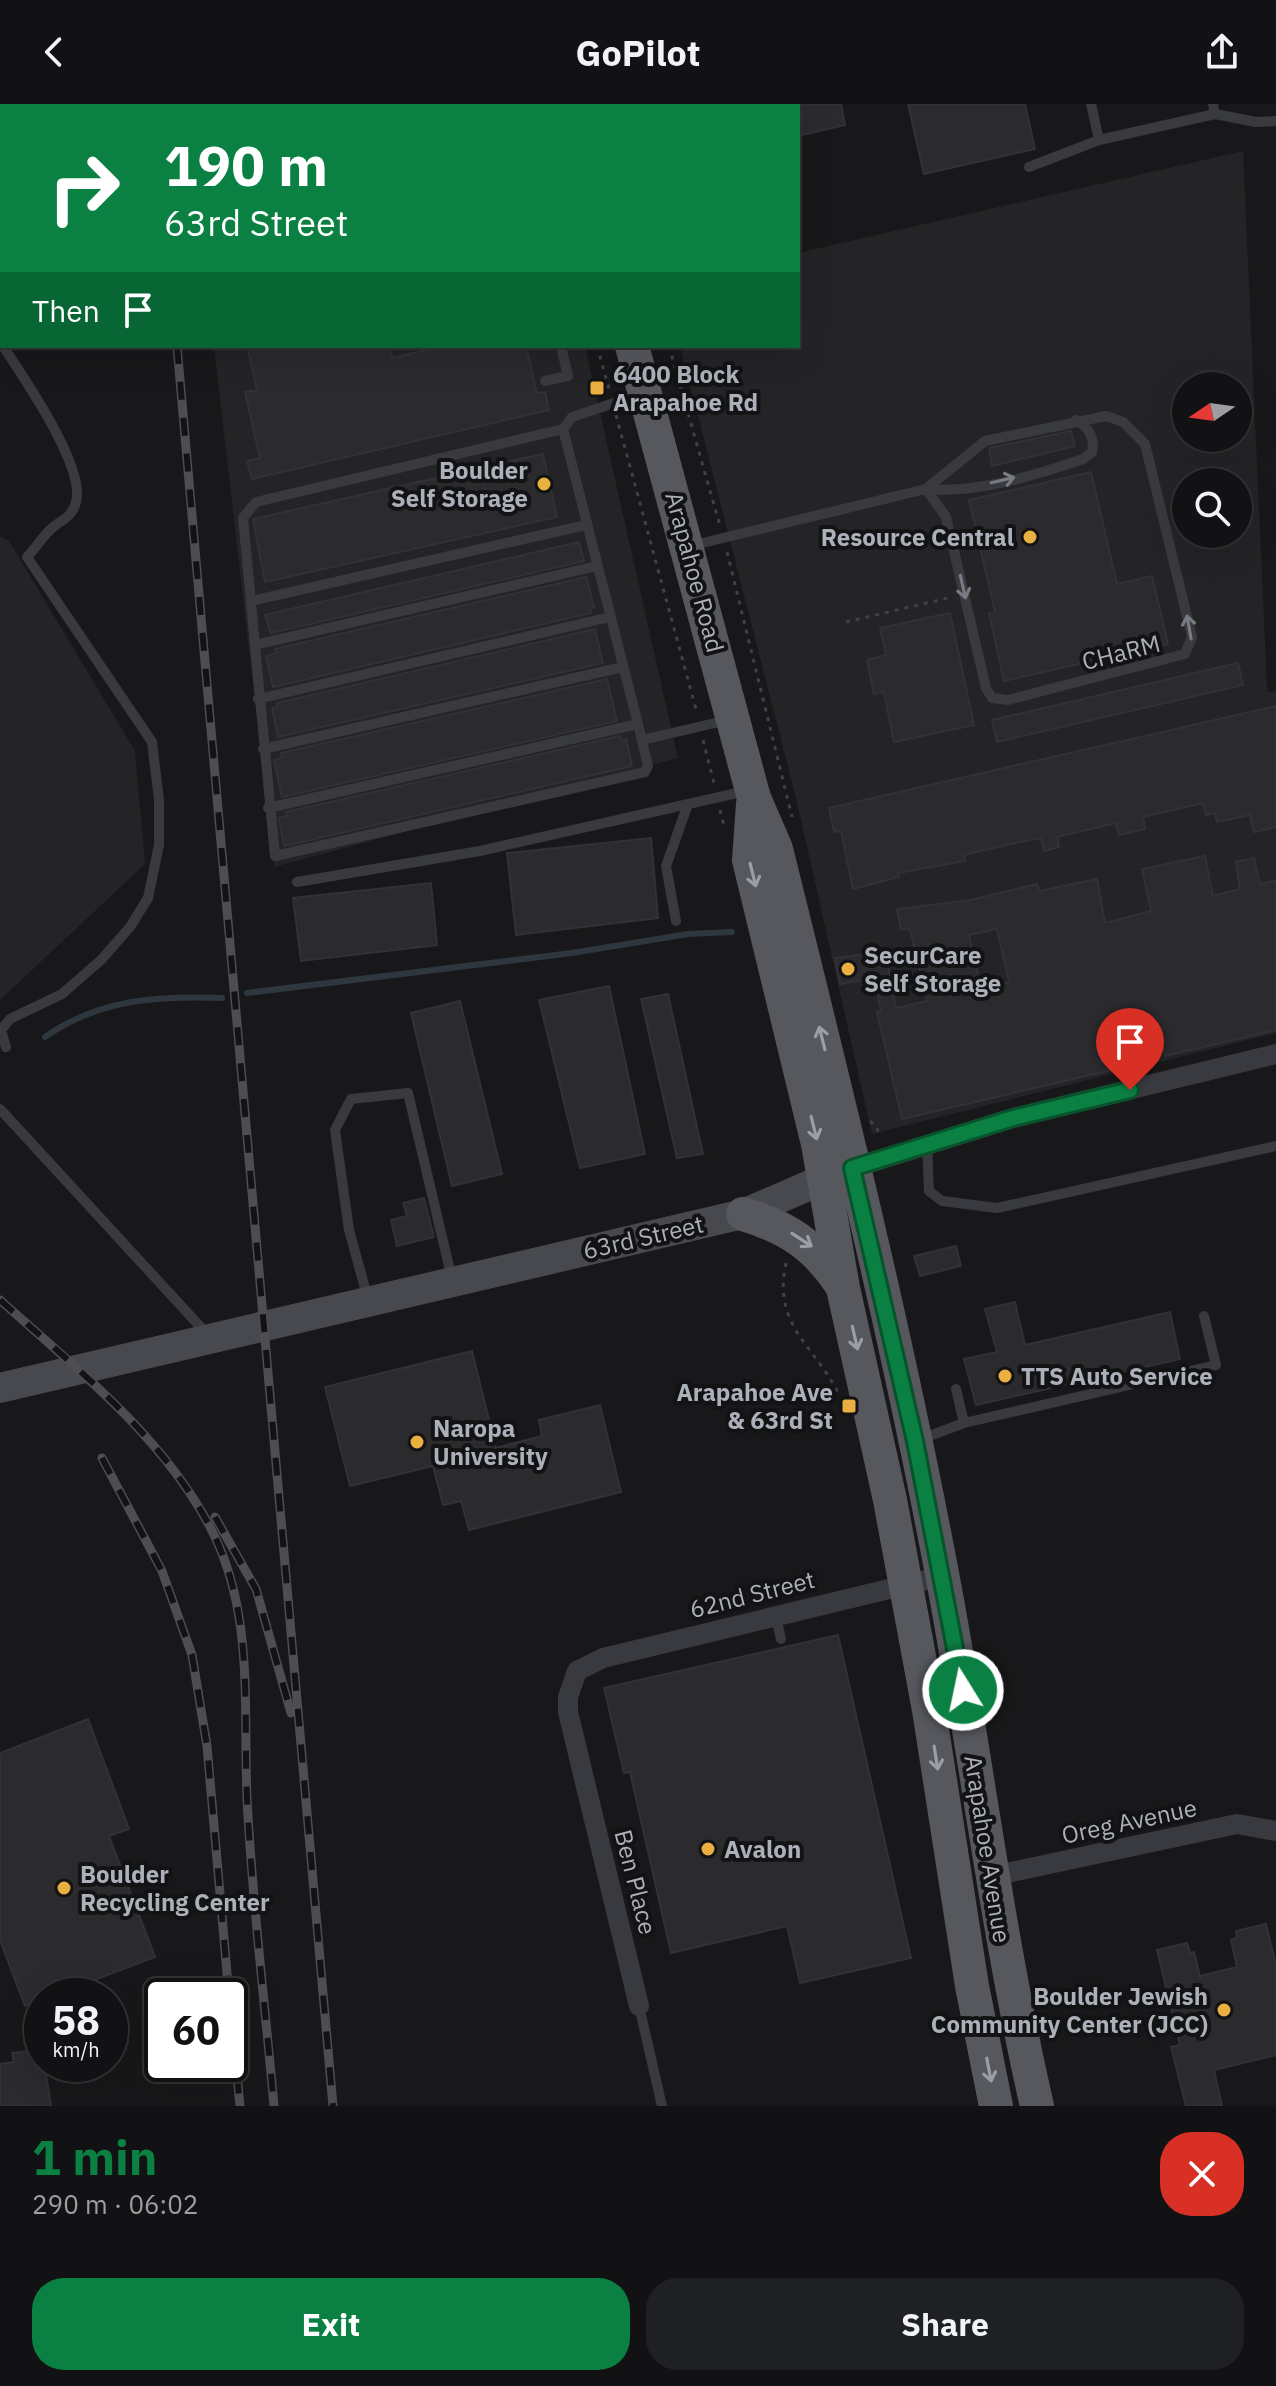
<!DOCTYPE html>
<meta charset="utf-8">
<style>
:root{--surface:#121214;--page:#1f2022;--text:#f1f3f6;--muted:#9c9ea0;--line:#313234;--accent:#0b8043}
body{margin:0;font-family:"IBM Plex Sans",sans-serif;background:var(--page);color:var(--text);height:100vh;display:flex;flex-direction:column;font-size:30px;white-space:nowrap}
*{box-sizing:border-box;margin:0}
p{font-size:26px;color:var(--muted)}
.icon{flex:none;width:44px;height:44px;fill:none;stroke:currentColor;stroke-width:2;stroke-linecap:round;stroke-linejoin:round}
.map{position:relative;height:2002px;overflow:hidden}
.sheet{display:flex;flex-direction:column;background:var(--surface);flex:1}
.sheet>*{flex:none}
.hud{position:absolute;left:0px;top:0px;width:800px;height:244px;box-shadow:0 8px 32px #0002,0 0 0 2px var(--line);background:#0b8043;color:#fff;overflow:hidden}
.needle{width:52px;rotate:257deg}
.buttons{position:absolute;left:1172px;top:268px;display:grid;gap:16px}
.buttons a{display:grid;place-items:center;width:80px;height:80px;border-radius:50%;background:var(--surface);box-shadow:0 8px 32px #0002,0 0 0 2px var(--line);font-size:40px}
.speed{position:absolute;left:24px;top:1874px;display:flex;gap:16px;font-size:40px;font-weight:700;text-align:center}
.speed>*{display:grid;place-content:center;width:104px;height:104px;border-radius:50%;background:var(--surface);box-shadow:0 8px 32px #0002,0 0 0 2px var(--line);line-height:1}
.speed small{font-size:20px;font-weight:400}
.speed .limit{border:4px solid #111;border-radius:12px;background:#fff;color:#111}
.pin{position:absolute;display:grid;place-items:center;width:68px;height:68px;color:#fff;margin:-82px -34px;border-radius:50% 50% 50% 0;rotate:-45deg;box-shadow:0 0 8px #0007}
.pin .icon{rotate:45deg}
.me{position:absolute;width:88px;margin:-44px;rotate:350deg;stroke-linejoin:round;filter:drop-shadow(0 0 6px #0008)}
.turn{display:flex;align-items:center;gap:28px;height:168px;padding:0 32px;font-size:36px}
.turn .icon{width:104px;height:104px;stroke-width:2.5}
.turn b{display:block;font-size:56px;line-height:68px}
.then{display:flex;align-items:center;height:76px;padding:0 32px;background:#0003;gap:16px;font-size:30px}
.round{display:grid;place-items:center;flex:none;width:84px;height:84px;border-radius:32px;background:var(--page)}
.head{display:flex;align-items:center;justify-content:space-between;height:136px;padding:0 32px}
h1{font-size:48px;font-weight:700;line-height:60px;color:var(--accent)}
.action{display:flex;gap:16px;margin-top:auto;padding:16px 32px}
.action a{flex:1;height:92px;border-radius:32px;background:var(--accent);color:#fff;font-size:32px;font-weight:700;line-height:92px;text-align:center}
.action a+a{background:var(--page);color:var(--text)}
header{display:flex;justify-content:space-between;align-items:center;height:104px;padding:0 32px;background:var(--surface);font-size:36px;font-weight:700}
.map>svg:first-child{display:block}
</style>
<header><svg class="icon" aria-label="back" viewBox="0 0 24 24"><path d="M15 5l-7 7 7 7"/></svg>GoPilot<svg class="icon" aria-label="share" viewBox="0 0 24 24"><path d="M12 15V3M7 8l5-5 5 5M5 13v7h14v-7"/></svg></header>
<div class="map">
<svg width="1276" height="2002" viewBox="0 0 1276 2002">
<rect width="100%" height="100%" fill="#18181a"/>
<g fill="#242427" fill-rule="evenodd">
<path d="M1243,47l24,536 1,5 8,-1v342l-404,101 -76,-336 -116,-452h118v-93zM1186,282h52v52h-52zM1186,378h52v52h-52z"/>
<polygon points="214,242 585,242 678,654 274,763"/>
<polygon points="0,432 9,437 135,647 145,760 0,896"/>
</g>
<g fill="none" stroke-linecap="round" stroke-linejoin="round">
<g stroke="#2f373e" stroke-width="6">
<polyline points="247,889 572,849 688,830 732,828"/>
<path d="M45,933c54,-38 112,-41 177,-39"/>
</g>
</g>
<g fill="#2b2b2e" stroke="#323236" stroke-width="2" fill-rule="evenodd">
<polygon points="798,0 841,0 845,21 798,32"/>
<polygon points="908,0 1025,0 1035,45 924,70"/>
<polygon points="247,242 391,242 392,254 445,242 526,242 537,289 545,288 549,306 252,375 247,357 260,354 245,288 257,286"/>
<polygon points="1071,327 1075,342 992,362 989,344"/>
<polygon points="543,350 557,413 265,478 253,415"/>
<polygon points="1091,368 1117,480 1152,472 1168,540 1004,577 989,509 995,508 969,396"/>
<polygon points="579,438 584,457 271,529 265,511"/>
<polygon points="586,473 594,503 590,504 591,509 273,583 266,552 277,549 275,545"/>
<polygon points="950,509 974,621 894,638 884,588 874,590 867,556 886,551 880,524"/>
<polygon points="595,525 603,559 278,633 272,604 278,603 277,599"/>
<polygon points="1238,559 1243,581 997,638 992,616"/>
<polygon points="607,575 617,617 282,693 274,656 282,654 281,649"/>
<polygon points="1276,602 1276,723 1254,728 1250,711 1217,718 1215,709 1206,711 1203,699 1143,713 1145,725 1119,731 1116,719 1057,733 1059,743 1044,747 1041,734 1010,740 964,751 965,757 898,769 899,773 853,785 841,727 834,728 829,704"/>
<polygon points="620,632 621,636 626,635 632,662 284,742 279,714 287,712 286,708"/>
<polygon points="651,734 658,814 516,831 507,749"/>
<path d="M1205,752l8,40 27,-7 -4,-27 18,-4 6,26 16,-4v150l-111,26 -8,-40 -33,8 9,41 -231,54 -25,-107 4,-1 -7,-33 -34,6 -5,-26 50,-7 11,57 31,-7 -17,-72 -9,1 -4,-21 73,-9 67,-16 2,7 58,-12 8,44 46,-12 -9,-42zM997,825l12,53 -28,7 -12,-54z"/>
<polygon points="431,779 437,841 301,857 293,794"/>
<polygon points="609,882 645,1050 580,1064 539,896"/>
<polygon points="668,890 703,1050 677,1054 641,895"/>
<polygon points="460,897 502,1070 452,1082 411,909"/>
<polygon points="424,1094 434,1133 397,1142 391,1116 407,1112 403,1099"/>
<polygon points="956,1142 961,1162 920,1172 914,1152"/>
<polygon points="1015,1198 1025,1241 1170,1208 1180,1255 976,1301 964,1255 997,1248 985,1205"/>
<polygon points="472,1247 496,1344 542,1332 539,1316 600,1301 621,1388 469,1426 461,1397 443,1401 433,1362 350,1382 325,1283"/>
<polygon points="838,1531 911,1854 800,1879 787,1822 671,1849 630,1668 624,1669 604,1584"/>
<polygon points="88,1615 129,1725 109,1732 155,1853 52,1892 42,1892 42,1896 25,1902 0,1836 0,1649"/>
<polygon points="1266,1820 1276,1861 1276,1951 1214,1966 1222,2002 1186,2002 1171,1943 1180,1941 1157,1846 1187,1839 1190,1849 1194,1848 1200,1872 1237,1863 1231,1836 1237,1834 1236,1827"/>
<polygon points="42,1945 51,2002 0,2002 0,1960 14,1958 12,1949"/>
</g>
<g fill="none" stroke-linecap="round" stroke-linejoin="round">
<g stroke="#404146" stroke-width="3" stroke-dasharray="4 6" stroke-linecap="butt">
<polyline points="538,0 538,2"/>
<polyline points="609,0 609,2"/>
<polyline points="597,242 609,285"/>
<polyline points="669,242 720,422"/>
<polyline points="616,311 697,609"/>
<polyline points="727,448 792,713"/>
<polyline points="846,518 952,493"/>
<polyline points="703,636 714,679"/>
<polyline points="720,706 724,722"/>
<polyline points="870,1017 877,1024 880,1034"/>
<path d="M786,1159c-14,64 30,83 53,132"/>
</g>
<g stroke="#393a3f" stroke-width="10">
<polyline points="1091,0 1099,36 1215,10 1213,0"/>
<polyline points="18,2 18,0"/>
<polyline points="1215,10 1256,18 1276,17"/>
<polyline points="1029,63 1099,36"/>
<polyline points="0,65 2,61"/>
<path d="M3,242c20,31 83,121 73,156 -4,16 -14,17 -25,27 -9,8 -15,19 -24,28l125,185 7,58v45l-11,53 -18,29 -29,33 -39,34 -52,25 -9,11 5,17"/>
<polyline points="545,277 568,272 561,242"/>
<polyline points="563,325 638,620 648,662 645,668 275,752 243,414 256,398 563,325 572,313 641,290"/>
<path d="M926,385c50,5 110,-14 157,-30l9,-7c3,-15 -3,-24 -16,-32"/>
<polyline points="690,442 926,385 985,337 1106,312 1123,318 1145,340 1192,533 1185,550 1008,596 992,594 986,584 946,413 926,385"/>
<polyline points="251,497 586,421"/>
<polyline points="255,541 597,462"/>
<polyline points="258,595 610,513"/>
<polyline points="642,636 728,616"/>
<polyline points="263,645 623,563"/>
<polyline points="268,704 638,620"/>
<polyline points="297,778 480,747 746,687"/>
<polyline points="676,817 666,762 688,700"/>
<polyline points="0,1005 207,1230"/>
<polyline points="927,1040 929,1087 942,1097 997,1104 1276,1042"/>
<polyline points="368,1195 349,1126 335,1026 351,995 408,989 452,1175"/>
<polyline points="964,1319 1216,1261 1204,1212"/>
<polyline points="921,1335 964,1319 956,1285"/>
<polyline points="775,1510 781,1535"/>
<polyline points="639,1902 662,2002"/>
</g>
<g stroke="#393a3f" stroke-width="20">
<polyline points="844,1067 1013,1014 1276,950"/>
<polyline points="992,1772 1237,1720 1276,1727"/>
<polyline points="639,1902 568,1608 568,1593 577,1567 603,1554 943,1472"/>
</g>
<polyline stroke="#48494f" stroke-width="30" points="0,1284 743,1110 824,1075"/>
<g stroke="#56585e" stroke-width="34">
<polyline points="576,0 576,2"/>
<path d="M632,242l122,452 22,51c60,242 121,485 167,730 33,175 54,353 94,527"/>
<polyline points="753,700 749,756 818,1040 843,1184 890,1396 929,1606 972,1882 996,2002"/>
<path d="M743,1110c43,13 72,31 97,69"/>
</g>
<defs>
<g id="rail">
<polyline points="155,0 155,2"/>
<polyline points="177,242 333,2002"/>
<path d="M0,1196c75,67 161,135 209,225 46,86 34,180 38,273 5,103 18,206 27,308"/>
<polyline points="102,1354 162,1467 192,1551 207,1642 229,1892"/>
<polyline points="215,1413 256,1485 291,1609"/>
<polyline points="230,1900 240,2002"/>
</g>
</defs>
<use href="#rail" stroke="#4d4e54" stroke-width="9"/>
<use href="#rail" stroke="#131315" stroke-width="6" stroke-dasharray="18" stroke-linecap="butt"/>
</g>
<defs><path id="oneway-shaft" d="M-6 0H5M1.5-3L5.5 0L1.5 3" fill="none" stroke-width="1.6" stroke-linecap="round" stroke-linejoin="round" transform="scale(2)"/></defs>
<g stroke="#787b82">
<use href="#oneway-shaft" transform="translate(1003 376) rotate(-13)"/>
<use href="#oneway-shaft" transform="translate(963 483) rotate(77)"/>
<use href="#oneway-shaft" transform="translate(1189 523) rotate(-100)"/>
</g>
<g stroke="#9a9ea7">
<use href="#oneway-shaft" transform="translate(753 771) rotate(76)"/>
<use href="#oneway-shaft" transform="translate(822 934) rotate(-104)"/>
<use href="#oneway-shaft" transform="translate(814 1024) rotate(76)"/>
<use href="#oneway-shaft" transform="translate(802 1136) rotate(33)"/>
<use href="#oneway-shaft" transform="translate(855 1234) rotate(77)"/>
<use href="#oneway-shaft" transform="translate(936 1654) rotate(81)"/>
<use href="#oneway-shaft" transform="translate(989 1966) rotate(79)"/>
</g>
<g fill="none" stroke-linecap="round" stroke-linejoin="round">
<defs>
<polyline id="route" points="963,1586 915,1337 852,1064 1013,1014 1130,986"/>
</defs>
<use href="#route" stroke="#07532c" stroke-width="20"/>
<use href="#route" stroke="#0b8043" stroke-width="14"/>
</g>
<g fill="#e9af41" stroke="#131315" stroke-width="3">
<rect x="589" y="276" width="16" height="16" rx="4"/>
<circle cx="544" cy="380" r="8"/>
<circle cx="1030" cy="433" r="8"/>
<circle cx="848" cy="865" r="8"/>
<circle cx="1005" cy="1272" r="8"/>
<rect x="841" y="1294" width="16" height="16" rx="4"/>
<circle cx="417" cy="1338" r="8"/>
<circle cx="708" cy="1745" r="8"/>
<circle cx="64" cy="1784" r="8"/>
<circle cx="1224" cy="1906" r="8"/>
</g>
<g text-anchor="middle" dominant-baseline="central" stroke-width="8" stroke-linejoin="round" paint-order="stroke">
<g font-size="24" font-weight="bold" fill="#abb0b9" stroke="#131315" text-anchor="start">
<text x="613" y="270">6400 Block<tspan x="613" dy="28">Arapahoe Rd</tspan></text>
<text x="528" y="366" text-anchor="end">Boulder<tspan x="528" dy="28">Self Storage</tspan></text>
<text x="1014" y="433" text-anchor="end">Resource Central</text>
<text x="864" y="851">SecurCare<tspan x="864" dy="28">Self Storage</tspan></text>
<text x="1021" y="1272">TTS Auto Service</text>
<text x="833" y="1288" text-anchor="end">Arapahoe Ave<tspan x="833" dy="28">&amp; 63rd St</tspan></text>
<text x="433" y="1324">Naropa<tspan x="433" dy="28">University</tspan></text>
<text x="724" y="1745">Avalon</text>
<text x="80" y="1770">Boulder<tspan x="80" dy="28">Recycling Center</tspan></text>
<text x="1208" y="1892" text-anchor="end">Boulder Jewish<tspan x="1208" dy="28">Community Center (JCC)</tspan></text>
</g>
<g font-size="24" fill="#abb0b9" stroke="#131315">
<text transform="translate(695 468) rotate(75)">Arapahoe Road</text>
<text transform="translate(1121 548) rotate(-14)">CHaRM</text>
<text transform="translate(643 1133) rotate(-13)">63rd Street</text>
<text transform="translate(752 1490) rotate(-14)">62nd Street</text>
<text transform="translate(1129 1717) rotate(-12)">Oreg Avenue</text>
<text transform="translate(988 1745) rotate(81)">Arapahoe Avenue</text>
<text transform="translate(636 1778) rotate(76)">Ben Place</text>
</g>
</g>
</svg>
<div class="buttons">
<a><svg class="needle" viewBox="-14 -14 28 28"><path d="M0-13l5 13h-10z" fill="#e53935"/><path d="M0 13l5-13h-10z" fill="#9c9ea0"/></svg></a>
<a><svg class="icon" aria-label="search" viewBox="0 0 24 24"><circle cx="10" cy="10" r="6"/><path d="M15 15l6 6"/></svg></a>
</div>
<div class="speed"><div>58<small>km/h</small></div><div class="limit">60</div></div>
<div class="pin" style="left:1130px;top:986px;background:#d93025"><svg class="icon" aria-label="arrive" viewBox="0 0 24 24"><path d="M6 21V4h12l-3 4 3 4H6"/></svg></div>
<svg class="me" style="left:963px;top:1586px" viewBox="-20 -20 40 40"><circle r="17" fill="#0b8043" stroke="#fff" stroke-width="3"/><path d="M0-11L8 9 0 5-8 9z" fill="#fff"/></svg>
<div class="hud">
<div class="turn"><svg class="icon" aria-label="right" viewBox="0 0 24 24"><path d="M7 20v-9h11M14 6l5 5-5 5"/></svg><div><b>190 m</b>63rd Street</div></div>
<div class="then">Then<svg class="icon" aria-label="arrive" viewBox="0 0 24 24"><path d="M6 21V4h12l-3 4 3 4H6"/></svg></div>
</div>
</div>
<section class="sheet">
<div class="head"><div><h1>1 min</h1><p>290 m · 06:02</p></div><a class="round" style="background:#d93025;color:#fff"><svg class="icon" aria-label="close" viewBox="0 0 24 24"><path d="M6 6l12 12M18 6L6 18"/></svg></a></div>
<div class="action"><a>Exit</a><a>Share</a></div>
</section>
